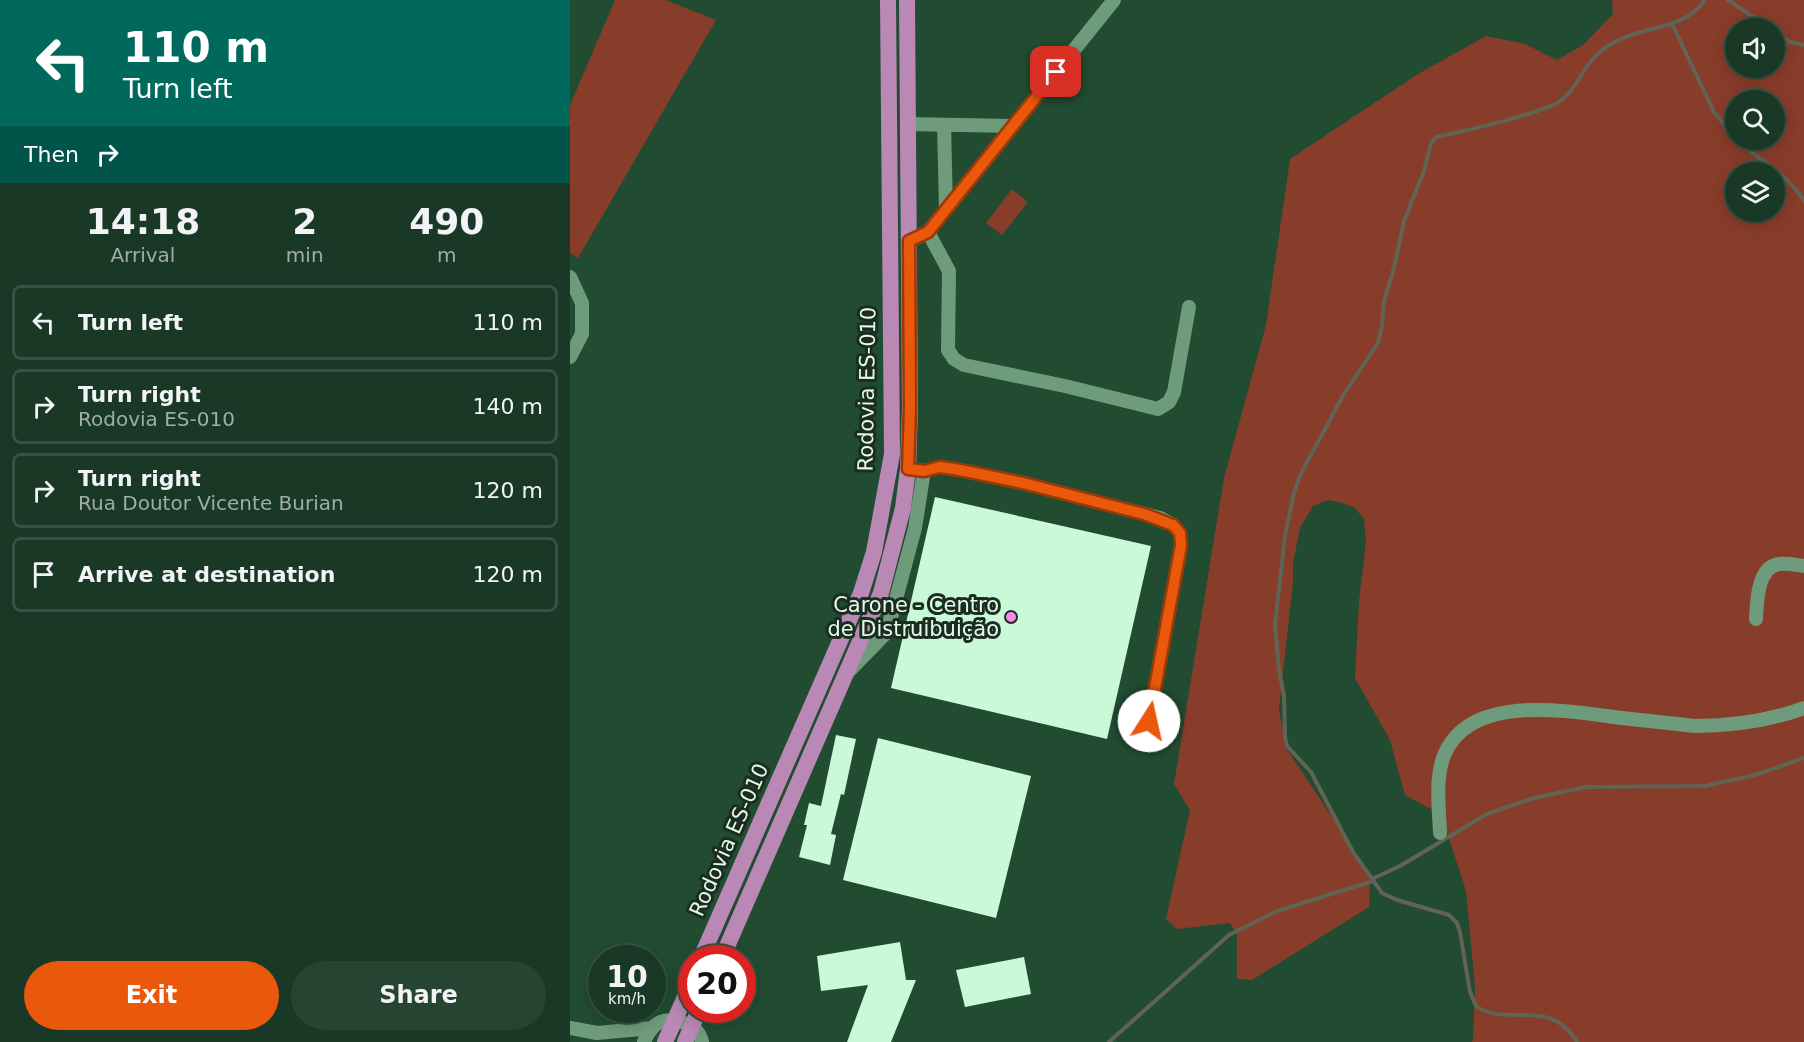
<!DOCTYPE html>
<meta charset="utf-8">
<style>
:root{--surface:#193926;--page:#264432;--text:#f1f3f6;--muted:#9faca7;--line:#375343;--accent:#ea580c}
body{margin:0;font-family:"DejaVu Sans",sans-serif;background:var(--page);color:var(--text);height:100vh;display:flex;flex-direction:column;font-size:22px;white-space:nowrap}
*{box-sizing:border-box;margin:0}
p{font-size:20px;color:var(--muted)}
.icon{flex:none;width:33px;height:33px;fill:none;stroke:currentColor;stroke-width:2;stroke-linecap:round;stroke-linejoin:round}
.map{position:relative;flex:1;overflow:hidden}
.drawer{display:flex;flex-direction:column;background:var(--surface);width:570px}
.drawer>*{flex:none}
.top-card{background:#00695c;color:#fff;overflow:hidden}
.fabs{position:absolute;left:1155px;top:18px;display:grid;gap:12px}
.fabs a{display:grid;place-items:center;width:60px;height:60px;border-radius:50%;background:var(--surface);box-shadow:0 3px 15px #0003,0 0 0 2px var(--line);font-size:30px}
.speed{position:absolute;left:18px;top:945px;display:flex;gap:12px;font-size:30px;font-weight:700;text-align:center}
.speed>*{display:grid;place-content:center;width:78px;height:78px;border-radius:50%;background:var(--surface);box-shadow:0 3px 15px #0003,0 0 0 2px var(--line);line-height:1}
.speed small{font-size:15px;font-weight:400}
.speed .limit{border:9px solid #d22;background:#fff;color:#111}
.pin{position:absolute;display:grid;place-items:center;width:51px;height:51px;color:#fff;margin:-26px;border-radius:12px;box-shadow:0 3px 9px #0006}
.me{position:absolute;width:66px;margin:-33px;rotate:10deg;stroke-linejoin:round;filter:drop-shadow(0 0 4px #0008)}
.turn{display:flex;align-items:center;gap:21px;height:126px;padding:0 24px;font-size:27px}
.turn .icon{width:78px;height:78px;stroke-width:2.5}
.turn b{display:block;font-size:42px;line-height:51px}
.then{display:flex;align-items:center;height:57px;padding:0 24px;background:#0003;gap:12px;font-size:22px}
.eta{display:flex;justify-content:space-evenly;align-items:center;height:102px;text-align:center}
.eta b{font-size:36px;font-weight:600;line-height:42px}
.button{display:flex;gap:12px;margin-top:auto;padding:12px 24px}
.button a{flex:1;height:69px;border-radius:36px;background:var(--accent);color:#fff;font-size:24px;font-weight:600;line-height:69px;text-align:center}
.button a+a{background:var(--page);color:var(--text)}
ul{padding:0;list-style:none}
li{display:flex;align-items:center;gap:18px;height:75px;margin:0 12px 9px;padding:0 12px;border:3px solid var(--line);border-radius:9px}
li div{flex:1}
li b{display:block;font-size:22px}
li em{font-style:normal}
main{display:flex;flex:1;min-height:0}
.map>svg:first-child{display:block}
</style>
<main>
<section class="drawer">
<div class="top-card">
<div class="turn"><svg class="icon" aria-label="left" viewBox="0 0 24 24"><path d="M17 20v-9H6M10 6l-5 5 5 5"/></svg><div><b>110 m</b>Turn left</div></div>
<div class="then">Then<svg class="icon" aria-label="right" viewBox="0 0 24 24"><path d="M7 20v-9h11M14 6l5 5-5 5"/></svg></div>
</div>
<div class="eta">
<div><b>14:18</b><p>Arrival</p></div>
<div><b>2</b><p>min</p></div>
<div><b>490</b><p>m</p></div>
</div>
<ul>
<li><svg class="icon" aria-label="left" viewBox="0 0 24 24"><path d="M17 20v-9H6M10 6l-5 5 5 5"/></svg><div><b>Turn left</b></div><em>110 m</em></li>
<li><svg class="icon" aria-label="right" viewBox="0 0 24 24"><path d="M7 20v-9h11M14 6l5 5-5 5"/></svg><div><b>Turn right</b><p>Rodovia ES-010</p></div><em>140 m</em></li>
<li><svg class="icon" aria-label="right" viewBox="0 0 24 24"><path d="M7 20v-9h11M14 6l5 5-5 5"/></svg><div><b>Turn right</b><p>Rua Doutor Vicente Burian</p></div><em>120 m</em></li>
<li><svg class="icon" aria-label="arrive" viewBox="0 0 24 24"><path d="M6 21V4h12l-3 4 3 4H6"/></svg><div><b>Arrive at destination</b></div><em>120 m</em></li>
</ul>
<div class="button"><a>Exit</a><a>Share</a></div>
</section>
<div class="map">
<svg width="1234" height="1042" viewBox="0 0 1234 1042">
<rect width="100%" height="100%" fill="#214c32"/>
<g fill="#883c2a" fill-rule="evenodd">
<polygon points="45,0 95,0 146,20 8,258 0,253 0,105"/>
<path d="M1042,0h192v1042h-332l1,-2 2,-53 -9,-96 -21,-65 -9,-14 -31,-17 -15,-55 -35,-62 4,-77 7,-60 -2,-22 -9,-11 -13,-5 -14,-3 -15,6 -13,22 -7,35v19l-14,127 7,39 59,88 25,44 -1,27 -117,73 -15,-1v-44l-7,-12 -53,6 -11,-10 24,-109 -16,-26 50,-306 42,-153 24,-166 128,-85 68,-38 39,8 32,16 26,-15 30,-31zM1166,28h38v40h-38zM1166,100h38v40h-38zM1166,172h38v40h-38z"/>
<polygon points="442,189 458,202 432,235 416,223"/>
</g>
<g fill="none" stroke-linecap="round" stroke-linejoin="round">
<g stroke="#616454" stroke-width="4">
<polyline points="1158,0 1200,28"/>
<polyline points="1102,24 1144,112 1166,139"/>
<polyline points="1204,31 1220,42 1234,45"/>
<path d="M1166,140c22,19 53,35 68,61"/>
<polyline points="802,879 830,866 917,814 964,798 1016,787 1135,786 1185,775 1234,758"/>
<polyline points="539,1042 659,935 707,911 803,881"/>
<path d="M1007,1042c-27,-46 -71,-14 -101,-36l-6,-14 -10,-60 -3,-9 -8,-8 -52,-15 -15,-7 -29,-41 -42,-80 -24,-26 -2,-9 -1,-41 -5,-26 -4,-46 10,-88 9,-43 6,-18 44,-81 34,-51 4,-17 2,-25 10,-33 10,-47 20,-50 7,-28 5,-6c33,-7 66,-14 98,-25 8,-3 18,-5 25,-10 16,-11 22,-30 34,-43 6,-7 14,-13 22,-17 29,-17 69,-11 90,-42"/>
</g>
</g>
<g fill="#c9f9d7">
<polygon points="365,497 581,546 537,739 321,688"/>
<polygon points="266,735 286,739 274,795 271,794 261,834 266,835 260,865 229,857 237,825 234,825 239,803 251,806"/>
<polygon points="308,738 461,776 426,918 273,880"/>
<polygon points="330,942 336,980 346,980 321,1042 277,1042 298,985 251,991 247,956"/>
<polygon points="454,957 461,994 395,1007 386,970"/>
</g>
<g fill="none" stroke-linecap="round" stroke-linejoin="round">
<g stroke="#6f9b7d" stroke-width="14">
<polyline points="338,124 442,126"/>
<polyline points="374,125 376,208"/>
<polyline points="358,232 379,271 378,350 384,359 394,365 495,386 588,409 599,402 604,392 619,307"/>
<polyline points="339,241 358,232 544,0"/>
<polyline points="0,277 12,303 12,334 0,357"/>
<polyline points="354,471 370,467 390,470 453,483 590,518 603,525 610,533 611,545 579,721"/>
<path d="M1186,619c1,-17 1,-52 23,-55 8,-1 17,1 25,2"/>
<polyline points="280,670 315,634 322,614 345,528 354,471 346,470"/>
<path d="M870,833c-1,-28 -7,-64 10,-89 33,-50 123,-32 172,-26 24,3 49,5 73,8 37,0 74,-5 109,-18"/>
<polyline points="0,1028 27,1033 82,1028"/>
<path d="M74,1042c9,-22 22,-26 43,-18 9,4 13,9 15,18"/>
</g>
<g stroke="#ba88b4" stroke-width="16">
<polyline points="131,958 291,593 304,552 322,454 318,0"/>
<polyline points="152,958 311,593 333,508 338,469 340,408 337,0"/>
<polyline points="95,1042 122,981"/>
<polyline points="115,1042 129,1010"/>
</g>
</g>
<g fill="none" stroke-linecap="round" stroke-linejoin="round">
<defs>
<polyline id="route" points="486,72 358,232 339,241 340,408 338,469 354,471 370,467 390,470 453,483 574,514 603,525 610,533 611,545 579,721"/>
</defs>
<use href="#route" stroke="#983908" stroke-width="15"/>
<use href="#route" stroke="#ea580c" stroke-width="10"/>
</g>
<circle fill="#fb87e6" stroke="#1b2d21" stroke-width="2" cx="441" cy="617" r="6"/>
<g text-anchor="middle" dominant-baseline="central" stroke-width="6" stroke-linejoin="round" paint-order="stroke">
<g font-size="21" fill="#e4fbea" stroke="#1b2d21">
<text transform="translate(297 389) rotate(-89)">Rodovia ES-010</text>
<text transform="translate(159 840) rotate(-66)">Rodovia ES-010</text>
</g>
<g font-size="21" fill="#e4fbea" stroke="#1b2d21" text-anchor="end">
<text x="429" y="605">Carone - Centro<tspan x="429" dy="24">de Distruibuição</tspan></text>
</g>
</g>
</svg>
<div class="fabs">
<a><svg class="icon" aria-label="sound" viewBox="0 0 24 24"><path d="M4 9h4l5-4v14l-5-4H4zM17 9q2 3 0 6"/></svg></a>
<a><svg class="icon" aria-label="search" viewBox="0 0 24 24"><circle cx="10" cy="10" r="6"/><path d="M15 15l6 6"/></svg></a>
<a><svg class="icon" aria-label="layers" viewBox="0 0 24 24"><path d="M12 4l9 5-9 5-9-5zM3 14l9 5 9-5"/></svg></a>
</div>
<div class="speed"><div>10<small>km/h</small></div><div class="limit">20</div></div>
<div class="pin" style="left:486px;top:72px;background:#d93025"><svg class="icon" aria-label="arrive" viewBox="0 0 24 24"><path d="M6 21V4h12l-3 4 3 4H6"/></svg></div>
<svg class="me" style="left:579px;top:721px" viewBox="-20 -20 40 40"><circle r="19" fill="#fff"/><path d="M0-13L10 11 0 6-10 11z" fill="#ea580c"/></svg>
</div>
</main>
